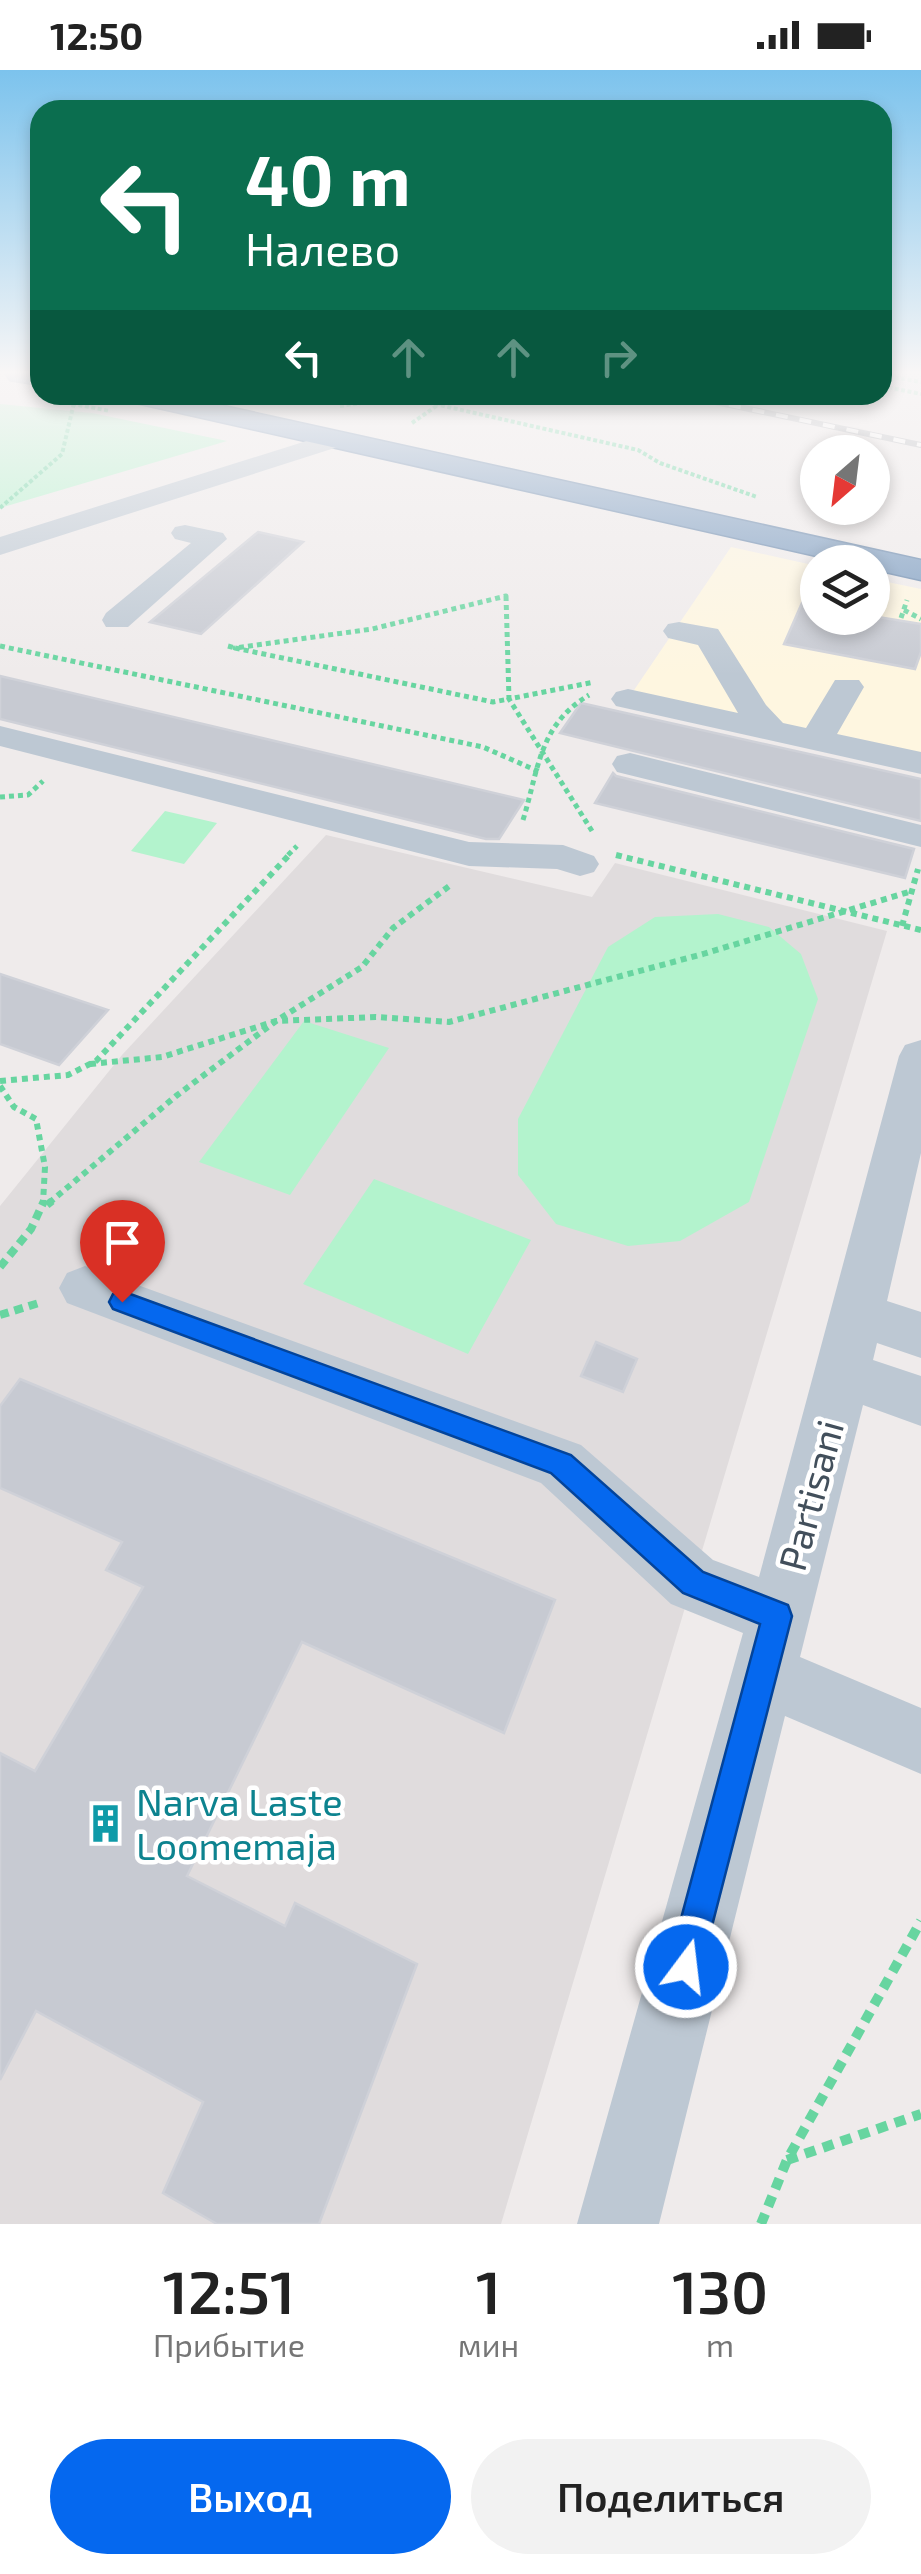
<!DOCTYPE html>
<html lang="ru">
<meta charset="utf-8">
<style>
:root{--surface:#fff;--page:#f2f2f2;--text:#222;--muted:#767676;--accent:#0568ef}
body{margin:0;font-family:"Exo 2",sans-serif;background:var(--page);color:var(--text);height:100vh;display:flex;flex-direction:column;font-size:38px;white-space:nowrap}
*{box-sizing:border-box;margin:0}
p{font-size:32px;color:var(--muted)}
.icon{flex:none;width:55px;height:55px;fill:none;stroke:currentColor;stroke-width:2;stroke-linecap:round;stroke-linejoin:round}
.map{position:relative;height:2154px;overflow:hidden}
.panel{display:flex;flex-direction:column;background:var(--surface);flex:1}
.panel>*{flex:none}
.top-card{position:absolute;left:30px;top:30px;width:862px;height:305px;border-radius:30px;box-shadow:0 5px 15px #0003;background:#0b6e4f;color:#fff;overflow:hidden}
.needle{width:65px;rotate:208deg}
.buttons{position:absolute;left:800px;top:365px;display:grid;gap:20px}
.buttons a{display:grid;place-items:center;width:90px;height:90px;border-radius:50%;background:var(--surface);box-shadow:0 5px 15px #0003;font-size:50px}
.pin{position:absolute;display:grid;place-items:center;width:85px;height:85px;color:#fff;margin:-102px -42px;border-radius:50% 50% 50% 0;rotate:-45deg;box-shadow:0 0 10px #0007}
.pin .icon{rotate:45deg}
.me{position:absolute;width:110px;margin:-55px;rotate:15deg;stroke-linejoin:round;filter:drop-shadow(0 0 8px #0008)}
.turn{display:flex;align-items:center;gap:35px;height:210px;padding:0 50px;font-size:45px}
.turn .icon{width:130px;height:130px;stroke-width:2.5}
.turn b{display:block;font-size:70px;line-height:85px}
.lanes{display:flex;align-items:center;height:95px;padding:0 50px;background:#0003;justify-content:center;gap:50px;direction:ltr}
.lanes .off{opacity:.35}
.eta{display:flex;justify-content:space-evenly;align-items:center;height:170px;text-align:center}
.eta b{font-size:60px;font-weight:600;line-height:70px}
.cta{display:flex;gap:20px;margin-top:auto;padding:20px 50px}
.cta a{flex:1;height:115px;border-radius:60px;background:var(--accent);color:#fff;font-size:40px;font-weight:600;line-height:115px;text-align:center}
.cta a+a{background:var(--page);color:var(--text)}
.status{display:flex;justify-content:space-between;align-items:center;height:70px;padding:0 50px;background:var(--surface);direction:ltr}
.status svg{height:28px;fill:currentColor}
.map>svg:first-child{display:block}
</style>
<div class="status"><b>12:50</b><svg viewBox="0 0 49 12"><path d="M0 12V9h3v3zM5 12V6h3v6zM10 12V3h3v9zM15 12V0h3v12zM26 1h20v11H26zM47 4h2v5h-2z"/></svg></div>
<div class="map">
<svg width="921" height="2154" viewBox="0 0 921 2154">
<rect width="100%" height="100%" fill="#efebeb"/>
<polygon fill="#fef6e0" points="731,477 817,496 818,548 872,548 873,509 921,519 921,692 628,629"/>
<polygon fill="#e0dcdd" points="326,765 592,827 615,793 887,861 501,2154 0,2154 0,1136 122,985"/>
<g fill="#b3f3cd">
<polygon points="0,334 92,343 227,371 0,438"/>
<polygon points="165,741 217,753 184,794 131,781"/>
<polygon points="718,844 769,857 801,884 818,929 749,1132 680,1171 628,1176 556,1154 518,1105 518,1049 608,877 655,847"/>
<polygon points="304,951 389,978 290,1125 199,1092"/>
<polygon points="374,1109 531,1170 468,1284 303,1214"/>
</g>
<g fill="#c7cad2" stroke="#cfd1d8" stroke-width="2.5">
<polygon points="258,462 303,472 201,564 150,552"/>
<polygon points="802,533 818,536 818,548 872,546 921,554 921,582 915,599 784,574"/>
<polygon points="0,606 524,730 499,769 486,769 0,649"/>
<polygon points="581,633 921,709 921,751 560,663"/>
<polygon points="613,703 616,706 914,779 905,808 595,733"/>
<polygon points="0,904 108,940 59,995 0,974"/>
<polygon points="596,1272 637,1289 623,1322 581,1306"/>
<polygon points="20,1309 555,1530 504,1663 302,1572 187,1806 285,1856 295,1833 417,1894 319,2154 217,2154 163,2123 203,2032 36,1941 0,2010 0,1683 35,1701 143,1517 106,1500 122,1472 0,1418 0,1336"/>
</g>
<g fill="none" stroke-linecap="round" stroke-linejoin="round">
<defs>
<g id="highway">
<polygon points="6,304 40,304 40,315 10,310"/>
<polygon points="122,325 174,325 921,490 921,510 872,499 872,492 843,492 136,333"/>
</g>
</defs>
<use href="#highway" stroke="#6888ad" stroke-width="3"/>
<g stroke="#67d5a0" stroke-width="4" stroke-dasharray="4 2.5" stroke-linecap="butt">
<polyline points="882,305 921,312"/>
<polyline points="882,316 921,324"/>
<polyline points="418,325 426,332 638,380 660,393 757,427"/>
<polyline points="53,330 110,341"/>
<polyline points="340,336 419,325"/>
<polyline points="412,353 452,325"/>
<polyline points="0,438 62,384 74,333"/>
</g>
<g stroke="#67d5a0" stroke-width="5" stroke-dasharray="5 4" stroke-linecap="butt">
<polygon points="506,526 509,629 493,632 235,578 372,559"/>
<polyline points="904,540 921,549"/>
<polyline points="901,548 907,530"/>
<polyline points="0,576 483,677 540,702"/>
<polyline points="228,576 235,578"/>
<polyline points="0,727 28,725 43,711"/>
<path d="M523,750c16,-52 16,-95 66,-125"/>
<polyline points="592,761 509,629 594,612"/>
<polyline points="288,785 297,776"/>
</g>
<g stroke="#67d5a0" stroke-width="6" stroke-dasharray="6 5" stroke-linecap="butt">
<polyline points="616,785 921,860"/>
<polyline points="902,856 918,799"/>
<polyline points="90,994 162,987 276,951 376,947 449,952 703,884 912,821"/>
<polyline points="0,1011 68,1005 96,991 291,783"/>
<polyline points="0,1016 14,1037 36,1049 45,1097 43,1133"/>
<polyline points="49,1133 176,1026 276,951 362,897 393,858 452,814"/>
</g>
<g stroke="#67d5a0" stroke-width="8" stroke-dasharray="9 6" stroke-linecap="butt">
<polyline points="47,1135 52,1131"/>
<polyline points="0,1197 31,1159 44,1131"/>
<polyline points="0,1245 42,1232"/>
</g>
<g stroke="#67d5a0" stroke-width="10" stroke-dasharray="11 8" stroke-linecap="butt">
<polyline points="787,2090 921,2044"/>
<polyline points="761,2154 787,2090 921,1851"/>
</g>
<g fill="#bdc8d3" fill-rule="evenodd">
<polygon points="335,362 348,370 344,375 0,485 0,467"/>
<polygon points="185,455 223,463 227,469 128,557 106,557 102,550 106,543 191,473 175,469 171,463 175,457"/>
<polygon points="679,552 718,559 766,635 783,653 806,658 835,610 859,610 864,617 837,664 921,682 921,704 616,636 611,629 616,622 628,619 738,643 698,575 668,568 663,561 668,554"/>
<polygon points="0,656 469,772 563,775 594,786 599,794 594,802 580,806 557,799 469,796 0,676"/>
<polygon points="630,683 921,755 921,777 617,702 612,694 617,686"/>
<polygon points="921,970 921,1083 887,1231 921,1242 921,1288 877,1273 873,1290 921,1306 921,1356 863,1335 800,1587 921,1638 921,1704 785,1646 659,2154 577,2154 743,1563 671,1534 541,1413 67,1233 59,1218 67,1203 85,1196 581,1375 713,1490 759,1507 899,986 905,975"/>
</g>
<use href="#highway" fill="#7d9dc1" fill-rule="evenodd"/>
<defs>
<polyline id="rail" points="682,325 921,375"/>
</defs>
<use href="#rail" stroke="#adb1b7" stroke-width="6"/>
<use href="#rail" stroke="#fff" stroke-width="4" stroke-dasharray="12" stroke-linecap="butt"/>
</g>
<linearGradient id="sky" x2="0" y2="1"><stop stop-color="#7cc3ed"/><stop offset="0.5" stop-color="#f8f6f6"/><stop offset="1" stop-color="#f8f6f6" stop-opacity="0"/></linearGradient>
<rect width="921" height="605" fill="url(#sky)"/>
<polygon fill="#0568ef" stroke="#03449b" stroke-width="2.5" points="122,1221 571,1385 703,1502 788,1535 792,1546 698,1910 686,1915 674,1910 668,1897 760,1554 683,1523 551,1403 113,1239 109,1232 113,1224"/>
<defs>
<symbol id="building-bare" viewBox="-9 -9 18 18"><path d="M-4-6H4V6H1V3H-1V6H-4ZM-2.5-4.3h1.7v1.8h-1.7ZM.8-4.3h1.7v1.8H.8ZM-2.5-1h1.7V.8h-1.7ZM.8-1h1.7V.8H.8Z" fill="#0f9aa8" stroke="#fff" stroke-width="2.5" paint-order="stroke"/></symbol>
</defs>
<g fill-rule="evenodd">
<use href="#building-bare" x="78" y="1726" width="55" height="55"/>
</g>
<g text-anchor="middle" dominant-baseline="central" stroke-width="9" stroke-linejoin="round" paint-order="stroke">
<g font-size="38" fill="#424f5b" stroke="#fff">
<text transform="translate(810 1425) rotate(-75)">Partisani</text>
</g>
<g font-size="38" fill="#0d838f" stroke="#fff" text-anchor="start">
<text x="136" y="1731">Narva Laste<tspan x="136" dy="44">Loomemaja</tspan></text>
</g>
</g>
</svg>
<div class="buttons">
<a><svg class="needle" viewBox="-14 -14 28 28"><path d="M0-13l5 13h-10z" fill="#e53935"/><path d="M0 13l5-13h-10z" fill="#767676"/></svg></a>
<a><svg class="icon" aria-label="layers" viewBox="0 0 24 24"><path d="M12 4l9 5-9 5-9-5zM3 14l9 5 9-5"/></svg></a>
</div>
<div class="pin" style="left:122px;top:1232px;background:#d93025"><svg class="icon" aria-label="arrive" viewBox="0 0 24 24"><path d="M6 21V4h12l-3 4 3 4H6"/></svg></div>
<svg class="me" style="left:686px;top:1897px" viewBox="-20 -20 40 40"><circle r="17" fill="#0568ef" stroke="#fff" stroke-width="3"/><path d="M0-11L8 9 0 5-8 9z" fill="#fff"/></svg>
<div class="top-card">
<div class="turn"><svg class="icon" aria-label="left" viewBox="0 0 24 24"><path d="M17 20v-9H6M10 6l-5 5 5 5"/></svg><div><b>40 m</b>Налево</div></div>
<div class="lanes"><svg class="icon" aria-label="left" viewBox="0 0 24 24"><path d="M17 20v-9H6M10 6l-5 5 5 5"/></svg><svg class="icon off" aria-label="ahead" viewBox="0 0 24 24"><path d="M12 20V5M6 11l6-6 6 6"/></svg><svg class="icon off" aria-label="ahead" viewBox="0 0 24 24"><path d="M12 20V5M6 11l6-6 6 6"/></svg><svg class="icon off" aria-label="right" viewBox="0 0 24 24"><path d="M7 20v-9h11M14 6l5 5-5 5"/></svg></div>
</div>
</div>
<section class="panel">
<div class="eta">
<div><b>12:51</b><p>Прибытие</p></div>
<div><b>1</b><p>мин</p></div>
<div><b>130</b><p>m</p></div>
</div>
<div class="cta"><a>Выход</a><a>Поделиться</a></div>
</section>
